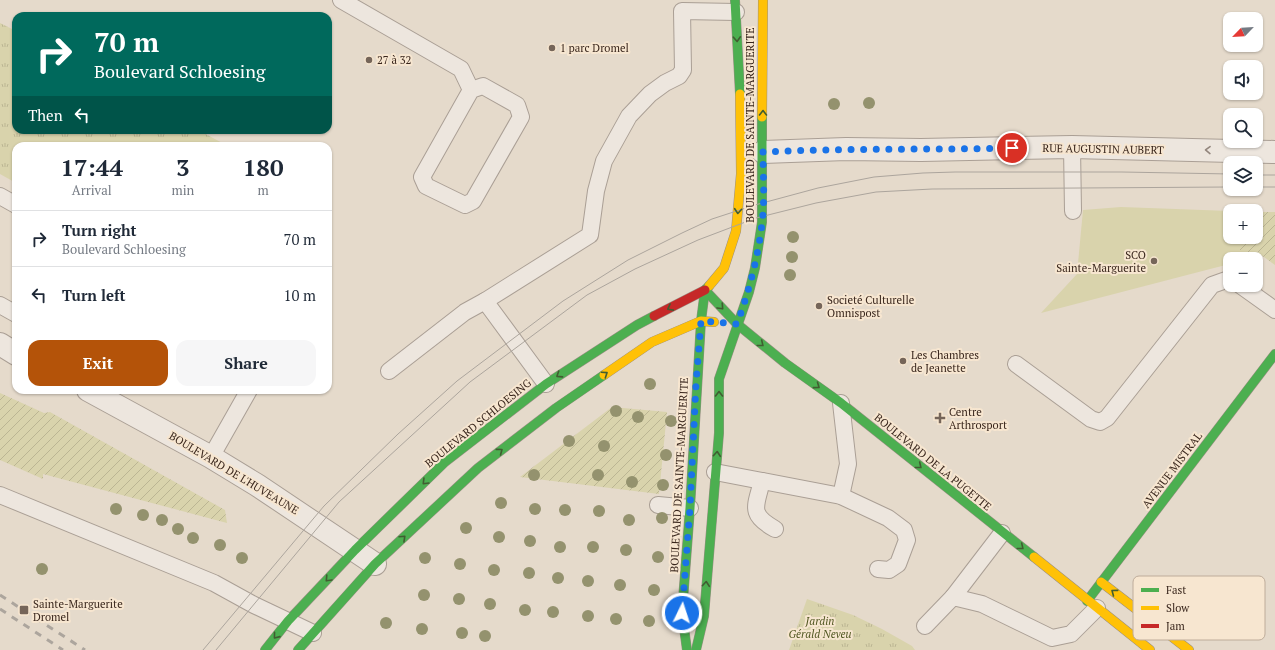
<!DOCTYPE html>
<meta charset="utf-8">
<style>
:root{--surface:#fff;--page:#f6f6f7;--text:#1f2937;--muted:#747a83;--line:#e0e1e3;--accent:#b45309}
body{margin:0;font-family:"PT Serif",serif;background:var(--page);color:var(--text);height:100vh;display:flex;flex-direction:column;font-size:15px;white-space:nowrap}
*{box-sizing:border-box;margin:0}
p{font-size:13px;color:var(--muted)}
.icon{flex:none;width:22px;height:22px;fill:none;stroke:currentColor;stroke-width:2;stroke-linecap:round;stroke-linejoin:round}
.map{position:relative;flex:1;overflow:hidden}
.side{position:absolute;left:12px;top:142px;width:320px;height:252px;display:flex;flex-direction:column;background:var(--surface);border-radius:12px;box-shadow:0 1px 3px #0004}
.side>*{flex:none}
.guide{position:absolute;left:12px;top:12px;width:320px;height:122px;border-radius:12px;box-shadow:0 1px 3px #0004;background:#00695c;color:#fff;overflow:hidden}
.needle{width:26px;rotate:245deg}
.controls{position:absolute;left:1223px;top:12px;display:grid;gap:8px}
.controls a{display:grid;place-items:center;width:40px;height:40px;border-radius:8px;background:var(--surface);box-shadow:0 1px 3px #0004;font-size:20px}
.pin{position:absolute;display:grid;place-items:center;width:34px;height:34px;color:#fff;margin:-17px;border:2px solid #fff;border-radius:50%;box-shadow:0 1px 4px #0007}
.me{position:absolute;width:44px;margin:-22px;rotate:4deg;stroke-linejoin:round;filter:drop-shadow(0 0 3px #0008)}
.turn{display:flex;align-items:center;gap:14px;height:84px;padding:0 16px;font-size:18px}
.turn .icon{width:52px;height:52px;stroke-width:2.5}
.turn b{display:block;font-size:28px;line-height:34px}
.then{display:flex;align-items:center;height:38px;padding:0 16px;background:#0003;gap:8px;font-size:15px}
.eta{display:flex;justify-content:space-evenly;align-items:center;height:68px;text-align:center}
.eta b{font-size:24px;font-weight:600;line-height:28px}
.cta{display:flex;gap:8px;margin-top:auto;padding:8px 16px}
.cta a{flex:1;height:46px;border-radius:12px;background:var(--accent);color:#fff;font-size:16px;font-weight:600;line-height:46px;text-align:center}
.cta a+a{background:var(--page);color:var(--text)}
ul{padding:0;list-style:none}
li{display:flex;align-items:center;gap:12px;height:56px;padding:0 16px;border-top:1px solid var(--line)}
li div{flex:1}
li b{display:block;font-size:15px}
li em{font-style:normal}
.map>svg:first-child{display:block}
</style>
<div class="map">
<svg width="1275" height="650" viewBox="0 0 1275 650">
<defs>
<pattern id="park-tufts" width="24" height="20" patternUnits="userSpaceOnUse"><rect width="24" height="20" fill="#d9d3ac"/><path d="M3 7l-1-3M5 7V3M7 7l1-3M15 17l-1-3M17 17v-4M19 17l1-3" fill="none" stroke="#bbb593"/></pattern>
<pattern id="garden-furrows" width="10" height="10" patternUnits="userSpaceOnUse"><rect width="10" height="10" fill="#d9d3ac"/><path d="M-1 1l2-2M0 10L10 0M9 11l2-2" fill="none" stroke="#bbb593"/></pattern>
</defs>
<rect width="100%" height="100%" fill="#e5dacb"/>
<g fill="url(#park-tufts)">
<polygon points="0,23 16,31 16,130 198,130 228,146 16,146 16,183 0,174"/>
<polygon points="807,599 853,615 882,629 912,646 915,650 789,650"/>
</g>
<g fill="url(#garden-furrows)">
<polygon points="1256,212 1275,212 1275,265 1261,255 1240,259 1240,237 1256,237"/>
<polygon points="0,393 44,413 50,412 225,510 227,523 43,474 43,479 0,460"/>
<polygon points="612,407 667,412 659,494 520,477"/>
</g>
<polygon fill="#d9d3ac" points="1121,207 1230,211 1230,237 1240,237 1240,259 1230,259 1230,264 1214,268 1041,313 1077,274 1083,210"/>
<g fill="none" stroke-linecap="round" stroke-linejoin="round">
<defs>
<g id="lane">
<polyline points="341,0 461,69 471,90"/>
<polygon points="483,86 517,105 521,117 473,201 465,205 426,186 422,177 471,90"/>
<polyline points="1072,147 1073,211"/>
<polyline points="0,196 16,205"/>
<polyline points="1240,285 1275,310"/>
<polyline points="485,301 590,235 596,191 604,161 629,116 650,94 665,83 679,76 683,70 682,11 736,12"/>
<polyline points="0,305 16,314"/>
<polyline points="1016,364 1091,419 1100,422 1107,418 1212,285 1226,280 1230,281"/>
<polyline points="389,371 465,312 485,301 546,384"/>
<polyline points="841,403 848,464 841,496"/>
<polyline points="211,457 249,390"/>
<polyline points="715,472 841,496 888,518 904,530 907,540 898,564 889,570 878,569"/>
<path d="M762,481c-6,25 -14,33 13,48"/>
<polyline points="0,495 214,583 254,605 313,633"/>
<polyline points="658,505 690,508"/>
<polyline points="953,597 1002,533"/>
<polyline points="925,626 953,597 982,604 1052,638 1071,634 1097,608"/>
</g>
<g id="street">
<polyline points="763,152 846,149 921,150 1072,147 1275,152"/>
<polyline points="0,344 16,354"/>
<polyline points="88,390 211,457 257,485 375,564"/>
</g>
<g id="fast">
<polyline points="735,0 740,94"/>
<polyline points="705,290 737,324 785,363 841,403 1034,557"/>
<polyline points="1087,601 1275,354"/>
<polyline points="265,650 288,621 355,550 445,462 546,384 637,325 654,316"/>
<polyline points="298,650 375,564 478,468 556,408 604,375"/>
<polyline points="687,650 682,613 690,508 701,321 705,290 709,286"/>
<polyline points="696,650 704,616 719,433 719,379 749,292 755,268 762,222 762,117"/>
</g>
<g id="slow">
<polyline points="762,117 763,0"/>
<polyline points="709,286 724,268 736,231 741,174 740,94"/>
<polyline points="604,375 652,342 701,321 714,322"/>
<polyline points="1034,557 1150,650"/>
<polyline points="1101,582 1189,650"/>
</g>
<polyline id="jam" points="654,316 705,290"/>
</defs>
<use href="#lane" stroke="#aa9f95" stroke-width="18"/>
<use href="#street" stroke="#aa9f95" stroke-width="24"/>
<use href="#fast" stroke="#9a8f84" stroke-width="10"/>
<use href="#slow" stroke="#9a8f84" stroke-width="10"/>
<use href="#jam" stroke="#9a8f84" stroke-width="10"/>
<use href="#lane" stroke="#ede6de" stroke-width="16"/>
<use href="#street" stroke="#ede6de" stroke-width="22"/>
<use href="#fast" stroke="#4caf50" stroke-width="9"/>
<use href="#slow" stroke="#ffc107" stroke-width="9"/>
<use href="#jam" stroke="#c62828" stroke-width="9"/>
<g stroke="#aca59d" stroke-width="1">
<polyline points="1256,175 1275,175"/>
<polyline points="1256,187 1275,187"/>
<polyline points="203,650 324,506 398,434 457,381 563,301 628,260 682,233 712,219 755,205 818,188 874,177 923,173 955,172 1122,172 1230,174"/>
<polyline points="216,650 339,502 470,382 587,295 635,269 698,240 756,218 816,203 876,192 932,189 1230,187"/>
</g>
<g stroke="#aca59d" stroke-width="3" stroke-dasharray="7 7" stroke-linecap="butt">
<polyline points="0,595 85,650"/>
<polyline points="0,609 63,650"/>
</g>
</g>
<g fill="#94926e">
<circle cx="869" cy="103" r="6"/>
<circle cx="834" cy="104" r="6"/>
<circle cx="793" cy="237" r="6"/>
<circle cx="792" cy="257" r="6"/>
<circle cx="790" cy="275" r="6"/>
<circle cx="650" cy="384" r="6"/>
<circle cx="616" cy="411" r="6"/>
<circle cx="638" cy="417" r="6"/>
<circle cx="671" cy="421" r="6"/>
<circle cx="569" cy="441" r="6"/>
<circle cx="604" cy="446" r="6"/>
<circle cx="666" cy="455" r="6"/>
<circle cx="534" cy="475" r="6"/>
<circle cx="598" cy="475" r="6"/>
<circle cx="632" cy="482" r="6"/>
<circle cx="663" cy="485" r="6"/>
<circle cx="501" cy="503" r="6"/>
<circle cx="116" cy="509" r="6"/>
<circle cx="535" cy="509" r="6"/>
<circle cx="565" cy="510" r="6"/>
<circle cx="599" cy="511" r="6"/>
<circle cx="143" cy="515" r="6"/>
<circle cx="662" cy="518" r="6"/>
<circle cx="162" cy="520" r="6"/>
<circle cx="629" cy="520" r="6"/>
<circle cx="466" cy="528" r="6"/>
<circle cx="178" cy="529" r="6"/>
<circle cx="499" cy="537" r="6"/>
<circle cx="193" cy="538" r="6"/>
<circle cx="530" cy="541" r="6"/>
<circle cx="220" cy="545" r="6"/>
<circle cx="560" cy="547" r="6"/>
<circle cx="593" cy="547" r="6"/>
<circle cx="626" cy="550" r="6"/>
<circle cx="658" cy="557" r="6"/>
<circle cx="242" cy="558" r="6"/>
<circle cx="425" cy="558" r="6"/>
<circle cx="460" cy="564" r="6"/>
<circle cx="42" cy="569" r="6"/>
<circle cx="494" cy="570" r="6"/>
<circle cx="529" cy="573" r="6"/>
<circle cx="558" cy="578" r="6"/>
<circle cx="588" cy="581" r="6"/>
<circle cx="620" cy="585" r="6"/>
<circle cx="654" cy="590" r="6"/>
<circle cx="424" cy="595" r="6"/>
<circle cx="459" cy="599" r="6"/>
<circle cx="490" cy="604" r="6"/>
<circle cx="525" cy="610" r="6"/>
<circle cx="553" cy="612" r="6"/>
<circle cx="588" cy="616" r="6"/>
<circle cx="616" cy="619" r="6"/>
<circle cx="649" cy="621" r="6"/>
<circle cx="386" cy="623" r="6"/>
<circle cx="422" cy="629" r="6"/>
<circle cx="462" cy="633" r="6"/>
<circle cx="485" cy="636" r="6"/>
</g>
<defs><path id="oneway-chevron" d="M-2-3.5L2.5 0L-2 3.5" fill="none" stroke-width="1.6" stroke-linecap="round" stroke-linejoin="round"/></defs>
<g stroke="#415d31">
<use href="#oneway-chevron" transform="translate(737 39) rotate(87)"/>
<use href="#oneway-chevron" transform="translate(763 113) rotate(-90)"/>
<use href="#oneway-chevron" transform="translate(738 211) rotate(95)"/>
<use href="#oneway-chevron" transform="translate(721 307) rotate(47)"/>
<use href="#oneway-chevron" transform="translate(670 308) rotate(152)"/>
<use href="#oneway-chevron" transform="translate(761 344) rotate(39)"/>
<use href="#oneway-chevron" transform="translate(605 374) rotate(-34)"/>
<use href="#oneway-chevron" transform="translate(559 375) rotate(147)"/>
<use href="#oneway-chevron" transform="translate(817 386) rotate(36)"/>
<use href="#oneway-chevron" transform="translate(719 394) rotate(-90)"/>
<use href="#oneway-chevron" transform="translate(500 451) rotate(-37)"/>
<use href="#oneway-chevron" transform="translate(717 454) rotate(-85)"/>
<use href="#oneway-chevron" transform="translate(919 466) rotate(39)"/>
<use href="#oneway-chevron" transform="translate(425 482) rotate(135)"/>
<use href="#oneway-chevron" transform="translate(403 538) rotate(-43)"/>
<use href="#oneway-chevron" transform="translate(1021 547) rotate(39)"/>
<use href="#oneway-chevron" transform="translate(328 579) rotate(133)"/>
<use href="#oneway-chevron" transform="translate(706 584) rotate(-85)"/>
<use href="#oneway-chevron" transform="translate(1114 592) rotate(-143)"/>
<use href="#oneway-chevron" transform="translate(276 636) rotate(129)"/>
</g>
<use stroke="#93867d" href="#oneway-chevron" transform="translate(1208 150) rotate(-179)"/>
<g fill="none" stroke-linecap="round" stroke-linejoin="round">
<path stroke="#1a73e8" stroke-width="7" stroke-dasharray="0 12.6" d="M682,613l8,-105 6,-124 5,-63 36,3c12,-33 21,-66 25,-101 3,-23 1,-48 1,-71 83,-4 166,-2 249,-4"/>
</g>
<g fill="#756559" stroke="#f7e6d0" stroke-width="1.5">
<circle cx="552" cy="48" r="4"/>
<circle cx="369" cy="60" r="4"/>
<circle cx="1154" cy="261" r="4"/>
<circle cx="819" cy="306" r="4"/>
<circle cx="903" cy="361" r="4"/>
<path d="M938 412h4v4h4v4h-4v4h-4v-4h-4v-4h4z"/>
<rect x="19" y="605" width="10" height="10" rx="2"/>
</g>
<g text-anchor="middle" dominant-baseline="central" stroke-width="4" stroke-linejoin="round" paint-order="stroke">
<g font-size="11" fill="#39261c" stroke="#f7e6d0" text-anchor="start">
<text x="560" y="48">1 parc Dromel</text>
<text x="377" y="60">27 à 32</text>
<text x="1146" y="255" text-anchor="end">SCO<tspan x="1146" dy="13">Sainte-Marguerite</tspan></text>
<text x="827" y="300">Societé Culturelle<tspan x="827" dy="13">Omnispost</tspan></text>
<text x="911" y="355">Les Chambres<tspan x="911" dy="13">de Jeanette</tspan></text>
<text x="949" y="412">Centre<tspan x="949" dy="13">Arthrosport</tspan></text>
<text x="33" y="604">Sainte-Marguerite<tspan x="33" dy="13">Dromel</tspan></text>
</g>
<g font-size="11" fill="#39261c" stroke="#f7e6d0">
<text transform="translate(750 125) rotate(-90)">BOULEVARD DE SAINTE-MARGUERITE</text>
<text transform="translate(1103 149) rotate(1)">RUE AUGUSTIN AUBERT</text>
<text transform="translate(478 423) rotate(-39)">BOULEVARD SCHLOESING</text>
<text transform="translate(933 462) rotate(39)">BOULEVARD DE LA PUGETTE</text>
<text transform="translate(1172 470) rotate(-53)">AVENUE MISTRAL</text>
<text transform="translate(234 473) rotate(31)">BOULEVARD DE L'HUVEAUNE</text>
<text transform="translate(679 475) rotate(-87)">BOULEVARD DE SAINTE-MARGUERITE</text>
</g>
<g font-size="11" font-style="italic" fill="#515721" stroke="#f7e6d0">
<text x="820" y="621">Jardin<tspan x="820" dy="13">Gérald Neveu</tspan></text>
</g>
</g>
<rect x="1133" y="576" width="132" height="64" rx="6" fill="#f7e6d0" stroke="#beac9a" stroke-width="1"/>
<rect x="1141" y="588" width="18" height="4" fill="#4caf50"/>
<rect x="1141" y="606" width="18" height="4" fill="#ffc107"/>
<rect x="1141" y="624" width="18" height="4" fill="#c62828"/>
<g font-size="11" fill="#39261c">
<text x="1166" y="594">Fast</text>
<text x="1166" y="612">Slow</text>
<text x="1166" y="630">Jam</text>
</g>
</svg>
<div class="controls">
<a><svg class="needle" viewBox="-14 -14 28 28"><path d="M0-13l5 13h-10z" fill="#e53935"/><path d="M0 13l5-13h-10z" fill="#747a83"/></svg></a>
<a><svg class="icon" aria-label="sound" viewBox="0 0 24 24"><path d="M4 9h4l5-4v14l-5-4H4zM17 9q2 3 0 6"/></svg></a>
<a><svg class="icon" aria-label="search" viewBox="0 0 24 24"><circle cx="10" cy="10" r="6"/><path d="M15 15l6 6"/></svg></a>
<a><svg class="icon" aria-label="layers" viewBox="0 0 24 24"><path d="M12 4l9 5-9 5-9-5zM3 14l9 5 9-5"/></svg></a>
<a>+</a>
<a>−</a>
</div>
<div class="pin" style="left:1012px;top:148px;background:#d93025"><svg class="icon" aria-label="arrive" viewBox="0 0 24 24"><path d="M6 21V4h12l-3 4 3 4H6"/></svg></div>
<svg class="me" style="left:682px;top:613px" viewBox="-20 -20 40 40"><circle r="17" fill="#1a73e8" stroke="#fff" stroke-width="3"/><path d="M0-11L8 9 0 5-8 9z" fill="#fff"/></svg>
<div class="guide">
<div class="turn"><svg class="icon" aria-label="right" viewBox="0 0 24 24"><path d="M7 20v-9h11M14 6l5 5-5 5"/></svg><div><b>70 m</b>Boulevard Schloesing</div></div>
<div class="then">Then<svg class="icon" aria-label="left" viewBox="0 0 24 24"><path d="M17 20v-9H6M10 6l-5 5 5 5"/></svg></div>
</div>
<section class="side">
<div class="eta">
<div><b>17:44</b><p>Arrival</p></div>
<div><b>3</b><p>min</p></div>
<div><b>180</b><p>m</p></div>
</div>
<ul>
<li><svg class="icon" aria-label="right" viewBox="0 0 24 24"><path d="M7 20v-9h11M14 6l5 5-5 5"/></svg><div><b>Turn right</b><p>Boulevard Schloesing</p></div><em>70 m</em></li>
<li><svg class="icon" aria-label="left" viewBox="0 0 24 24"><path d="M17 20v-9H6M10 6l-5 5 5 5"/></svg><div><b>Turn left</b></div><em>10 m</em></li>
</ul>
<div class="cta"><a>Exit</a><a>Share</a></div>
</section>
</div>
